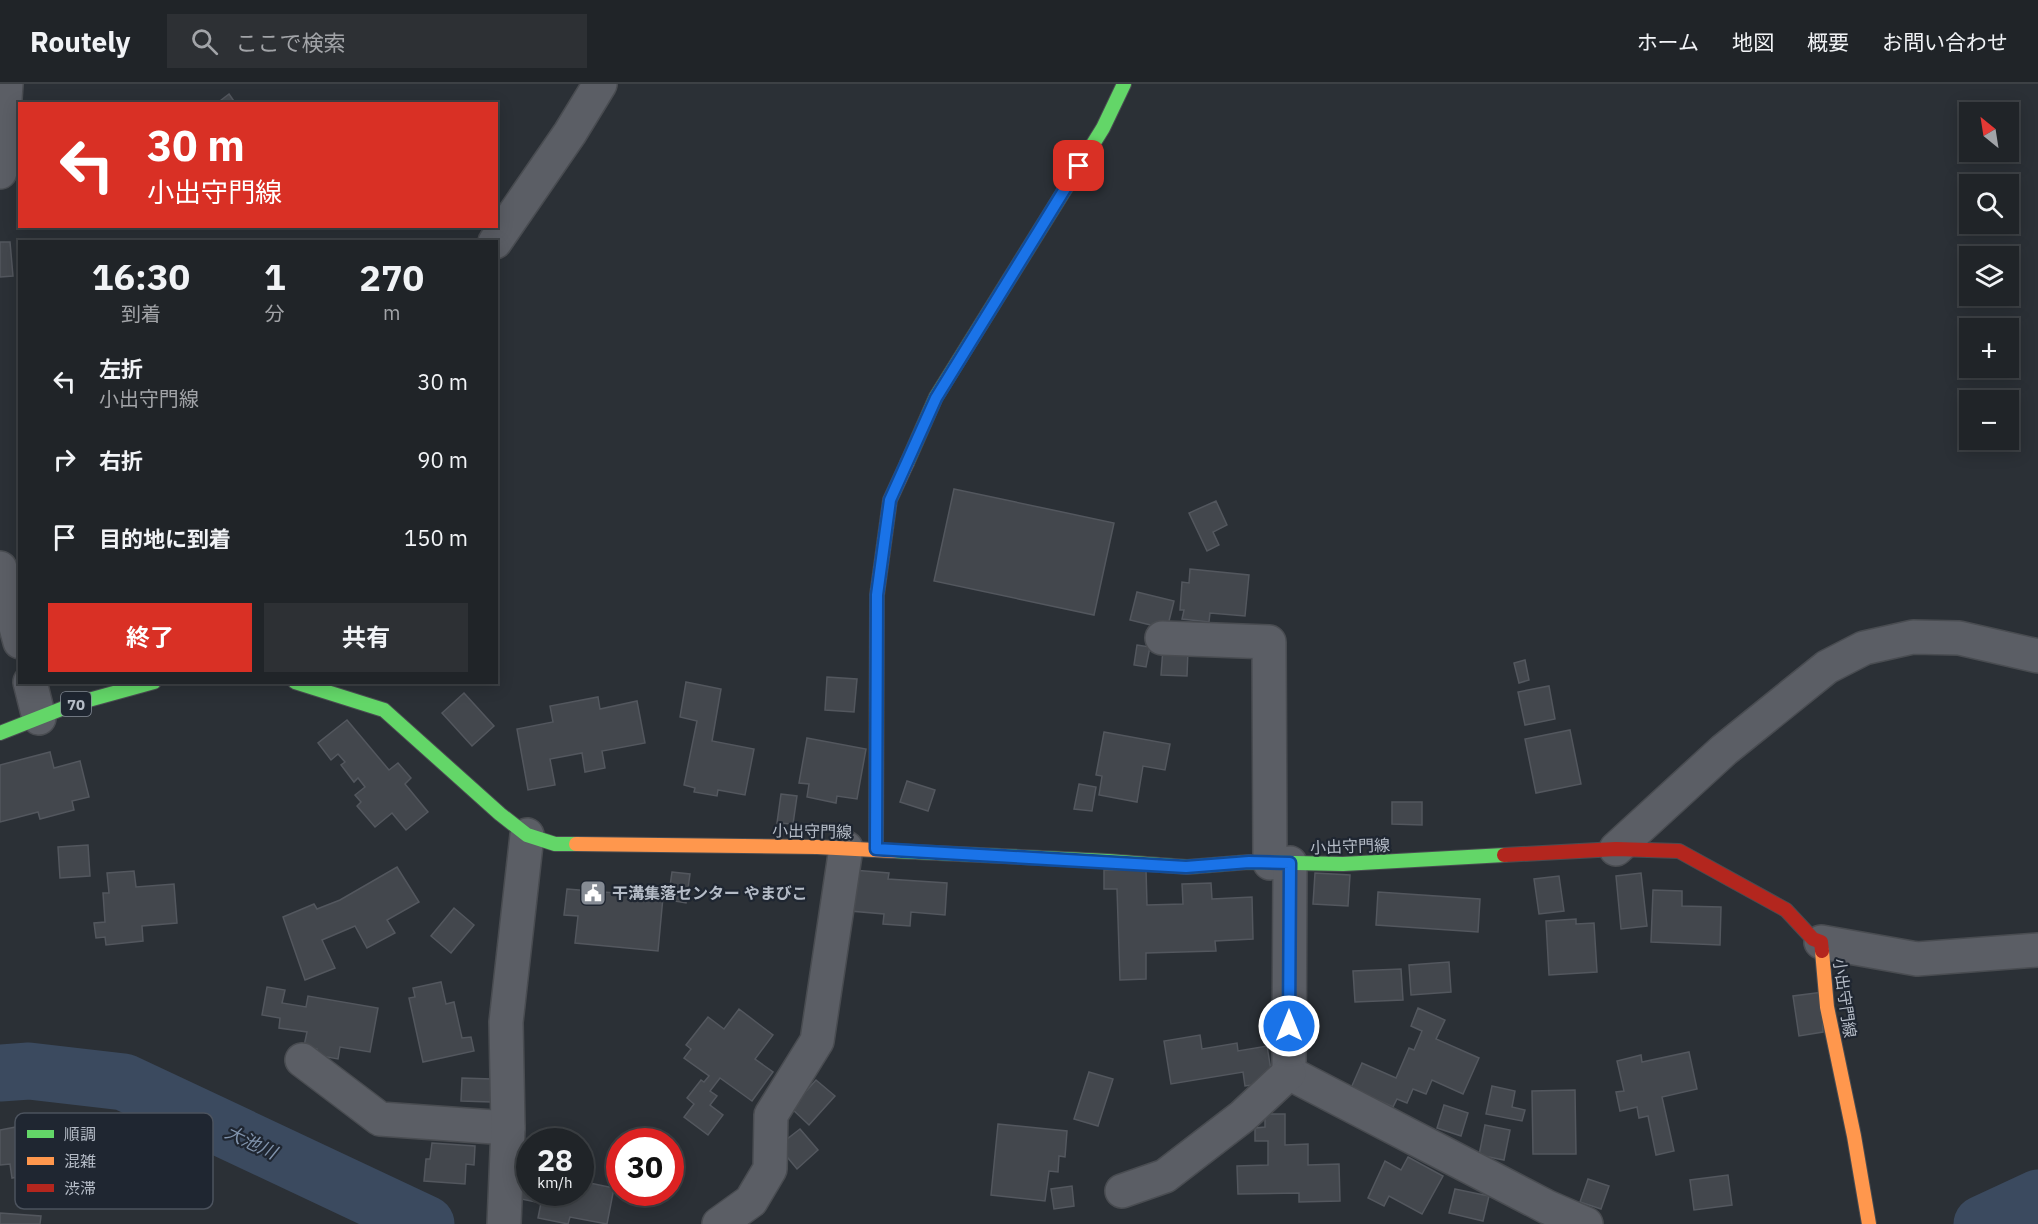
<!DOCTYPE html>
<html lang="ja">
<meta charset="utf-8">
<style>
:root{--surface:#202428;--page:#2d3034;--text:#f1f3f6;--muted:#a2a4a8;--line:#3d4145;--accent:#d93025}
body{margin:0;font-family:"IBM Plex Sans","Noto Sans JP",sans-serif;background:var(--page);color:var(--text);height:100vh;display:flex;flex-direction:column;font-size:22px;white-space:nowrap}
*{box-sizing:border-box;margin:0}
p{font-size:20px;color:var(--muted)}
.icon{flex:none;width:33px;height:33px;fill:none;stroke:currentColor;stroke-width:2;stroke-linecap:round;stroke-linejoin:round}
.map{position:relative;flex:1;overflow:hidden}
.panel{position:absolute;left:18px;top:156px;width:480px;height:444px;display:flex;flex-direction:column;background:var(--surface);border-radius:0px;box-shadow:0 3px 15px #0003,0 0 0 2px var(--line)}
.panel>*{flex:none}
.hud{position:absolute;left:18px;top:18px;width:480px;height:126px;border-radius:0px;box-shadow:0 3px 15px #0003,0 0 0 2px var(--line);background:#d93025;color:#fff;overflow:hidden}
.needle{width:39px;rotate:330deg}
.fabs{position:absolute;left:1959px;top:18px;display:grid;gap:12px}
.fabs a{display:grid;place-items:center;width:60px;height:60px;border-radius:0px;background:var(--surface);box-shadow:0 3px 15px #0003,0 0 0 2px var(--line);font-size:30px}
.speed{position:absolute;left:516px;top:1044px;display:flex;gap:12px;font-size:30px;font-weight:700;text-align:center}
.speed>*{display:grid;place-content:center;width:78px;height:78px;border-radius:50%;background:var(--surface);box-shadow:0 3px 15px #0003,0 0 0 2px var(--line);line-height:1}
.speed small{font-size:15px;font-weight:400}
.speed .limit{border:9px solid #d22;background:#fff;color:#111}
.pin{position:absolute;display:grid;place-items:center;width:51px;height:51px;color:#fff;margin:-26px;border-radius:12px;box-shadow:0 3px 9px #0006}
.me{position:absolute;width:66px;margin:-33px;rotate:0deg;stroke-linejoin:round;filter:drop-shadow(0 0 4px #0008)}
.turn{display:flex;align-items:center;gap:21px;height:126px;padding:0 30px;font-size:27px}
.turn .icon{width:78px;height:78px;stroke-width:2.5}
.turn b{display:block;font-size:42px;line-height:51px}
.eta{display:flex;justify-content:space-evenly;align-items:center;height:102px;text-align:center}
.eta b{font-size:36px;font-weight:700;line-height:42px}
.action{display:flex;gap:12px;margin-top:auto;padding:12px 30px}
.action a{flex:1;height:69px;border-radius:0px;background:var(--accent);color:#fff;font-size:24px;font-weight:700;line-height:69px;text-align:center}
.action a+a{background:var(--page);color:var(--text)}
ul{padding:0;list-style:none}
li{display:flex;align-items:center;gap:18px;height:78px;padding:0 30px}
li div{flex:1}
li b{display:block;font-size:22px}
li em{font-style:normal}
header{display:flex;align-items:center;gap:36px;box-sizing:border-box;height:84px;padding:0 30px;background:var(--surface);border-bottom:2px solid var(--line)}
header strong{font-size:28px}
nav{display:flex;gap:33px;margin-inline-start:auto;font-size:21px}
.search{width:420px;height:54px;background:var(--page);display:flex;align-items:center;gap:15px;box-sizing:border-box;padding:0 21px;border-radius:0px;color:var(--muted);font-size:22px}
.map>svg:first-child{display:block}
</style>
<header>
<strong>Routely</strong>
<div class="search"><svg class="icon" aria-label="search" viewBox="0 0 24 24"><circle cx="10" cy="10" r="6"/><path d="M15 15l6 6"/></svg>ここで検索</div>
<nav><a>ホーム</a><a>地図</a><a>概要</a><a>お問い合わせ</a></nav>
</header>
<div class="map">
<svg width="2038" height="1140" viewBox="0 0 2038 1140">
<rect width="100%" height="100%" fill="#2b3036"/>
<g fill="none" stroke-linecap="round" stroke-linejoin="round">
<g stroke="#3b4a5f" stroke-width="57">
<polyline points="0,989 29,987 124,998 426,1140"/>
<polyline points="1982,1140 2038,1114"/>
</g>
</g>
<g fill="#43474d" stroke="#53575e" stroke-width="1.5">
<polygon points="229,10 236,20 216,20"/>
<polygon points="0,158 10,158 13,192 0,193"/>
<polygon points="954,405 1114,439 1094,531 934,497"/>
<polygon points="1216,417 1227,441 1213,448 1219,461 1207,467 1189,429"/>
<polygon points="1190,485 1249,491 1245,532 1210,529 1209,538 1182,535 1184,526 1180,526 1182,498 1189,499"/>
<polygon points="1137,508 1174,517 1167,545 1130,536"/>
<polygon points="1137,561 1150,563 1146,583 1134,581"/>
<polygon points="1163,564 1188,566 1187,592 1161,591"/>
<polygon points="1525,576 1529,596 1519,599 1514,579"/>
<polygon points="827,593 857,595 854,628 825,626"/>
<polygon points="686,598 721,605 712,657 754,665 745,711 718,706 717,712 694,708 695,704 684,701 697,637 680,633"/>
<polygon points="1549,602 1555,635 1525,641 1518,608"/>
<polygon points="464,609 494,642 472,662 442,629"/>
<polygon points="598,613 600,625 637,617 645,659 602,667 605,684 585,688 582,669 550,675 555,701 528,706 517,645 553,638 550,622"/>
<polygon points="347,636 389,686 398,679 411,694 405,700 428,728 406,746 392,729 375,743 357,722 361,718 355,711 365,703 358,694 354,698 341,681 345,678 338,670 331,676 318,659"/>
<polygon points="1570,646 1581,700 1536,709 1525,655"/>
<polygon points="1104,648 1170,660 1165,686 1143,682 1137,718 1099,711 1102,692 1096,691"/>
<polygon points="807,654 866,665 857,715 837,712 836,719 807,713 809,700 799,699"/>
<polygon points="50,668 54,684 80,677 89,713 72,717 74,726 40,735 38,728 0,738 0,681"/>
<polygon points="907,697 935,706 928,727 900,718"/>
<polygon points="1079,700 1096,703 1092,727 1074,725"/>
<polygon points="781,710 797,712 793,740 777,739"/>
<polygon points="1392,718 1422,718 1422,741 1392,740"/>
<polygon points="88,761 90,792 60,794 58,763"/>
<polygon points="397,783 419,818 387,836 395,849 367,864 355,842 322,856 335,884 305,896 283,833 314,820 317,825 340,816"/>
<polygon points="1146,785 1147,821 1183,820 1182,800 1211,799 1212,815 1252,813 1253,855 1215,857 1216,867 1146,869 1146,895 1120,896 1117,805 1104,805 1104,786"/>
<polygon points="853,786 889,789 888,795 947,799 945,831 911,828 910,842 883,840 884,830 850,827"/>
<polygon points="134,787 136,803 174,800 177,839 142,842 143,857 106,861 105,853 96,854 94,839 105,838 103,809 109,809 107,789"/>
<polygon points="672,788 690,790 686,819 668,816"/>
<polygon points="1315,789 1350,791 1348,822 1313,820"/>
<polygon points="1641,789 1647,842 1621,845 1616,792"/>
<polygon points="1559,792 1564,827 1539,830 1534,795"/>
<polygon points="567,805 663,813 658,867 575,859 578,832 564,831"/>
<polygon points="1653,806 1682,807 1682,822 1721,823 1720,861 1651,858"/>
<polygon points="1378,808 1480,815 1478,848 1376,841"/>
<polygon points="454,824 474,841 451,869 431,852"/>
<polygon points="1576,835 1576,840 1594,839 1597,888 1549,891 1546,837"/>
<polygon points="1449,878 1451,908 1411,911 1409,881"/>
<polygon points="1401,885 1403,916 1355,918 1353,887"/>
<polygon points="441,898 446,920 454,918 462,954 471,953 474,967 423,978 409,914 415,913 413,904"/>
<polygon points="267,903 285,906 282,919 306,923 308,912 378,924 370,968 340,963 338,975 316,971 317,965 304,962 307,948 279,944 280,934 262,931"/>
<polygon points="1823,908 1823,948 1799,952 1793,912"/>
<polygon points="1418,924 1445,936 1436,955 1479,974 1463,1010 1432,996 1426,1010 1413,1005 1407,1019 1397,1015 1393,1023 1351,1004 1362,979 1396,994 1409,964 1414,966 1422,947 1411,942"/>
<polygon points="739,925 773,951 755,975 773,988 752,1017 720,994 710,1007 717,1012 710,1021 723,1031 708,1051 684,1033 694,1020 687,1014 701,996 704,998 709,992 684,974 691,965 686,961 708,933 724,945"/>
<polygon points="1200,951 1202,965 1237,959 1238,967 1267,962 1273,998 1245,1002 1243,988 1171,1000 1164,957"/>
<polygon points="1689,968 1697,1005 1662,1013 1674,1067 1656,1071 1648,1032 1639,1034 1637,1023 1620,1027 1616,1008 1624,1007 1617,977 1641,971 1642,978"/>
<polygon points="1089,988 1113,995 1098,1042 1074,1035"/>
<polygon points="462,994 492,995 491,1018 461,1017"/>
<polygon points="816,996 835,1012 809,1041 791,1024"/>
<polygon points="1492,1002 1515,1007 1512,1023 1525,1026 1522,1037 1486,1030"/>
<polygon points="1575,1006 1576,1070 1533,1070 1532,1007"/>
<polygon points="1444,1021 1468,1029 1461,1052 1437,1044"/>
<polygon points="1265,1030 1285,1030 1285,1061 1308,1060 1308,1081 1339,1080 1340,1117 1299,1118 1299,1109 1238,1110 1237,1082 1268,1081 1268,1057 1255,1057 1255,1044 1265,1043"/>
<polygon points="42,1038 51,1086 12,1094 10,1080 0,1081 0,1046"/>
<polygon points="998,1040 1067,1047 1065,1073 1059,1072 1058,1088 1049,1087 1045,1117 991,1111"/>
<polygon points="1485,1041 1510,1046 1504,1076 1479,1071"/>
<polygon points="800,1045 818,1066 797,1085 778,1062"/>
<polygon points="432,1059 475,1062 474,1081 466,1080 465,1100 424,1097 426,1075 430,1075"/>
<polygon points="1408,1073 1443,1092 1422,1130 1389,1112 1384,1122 1368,1114 1385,1077 1401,1086"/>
<polygon points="527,1087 530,1088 530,1108 580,1108 580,1097 614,1104 607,1140 570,1133 568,1140 538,1134 541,1119 521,1115"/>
<polygon points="1728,1091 1732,1121 1694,1126 1690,1096"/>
<polygon points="1588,1095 1609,1102 1601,1125 1580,1118"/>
<polygon points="1072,1102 1074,1122 1054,1125 1051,1105"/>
<polygon points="1455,1105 1489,1112 1483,1137 1449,1129"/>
<polygon points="0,1129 41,1132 40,1140 0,1140"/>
</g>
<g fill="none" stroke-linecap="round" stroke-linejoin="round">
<defs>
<g id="street">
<polyline points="0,88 6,0"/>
<polyline points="495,158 570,49 600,0"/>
<polyline points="0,484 20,558"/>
<polyline points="1162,554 1269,558 1270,779"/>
<polyline points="30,598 39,634"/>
<polyline points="1616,765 1724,666 1827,583 1864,564 1913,553 1959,554 2038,572"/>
<polyline points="1290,779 1289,989 1547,1123 1586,1140"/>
<polyline points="1821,858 1917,875 2038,866"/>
<polyline points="302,976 380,1035 508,1044"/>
<polyline points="1122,1107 1165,1092 1243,1032 1289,989"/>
<polyline points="504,1140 508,1044 506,938 527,751"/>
<polyline points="719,1140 751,1117 770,1085 771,1031 817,957 846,764"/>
</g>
<g id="fast">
<polyline points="907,379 936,313 1103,44 1124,0"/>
<polyline points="295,598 384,626 500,730 527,751 555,760 576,760"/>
<polyline points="0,649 74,620 154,598"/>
<polyline points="894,767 1107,777 1187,783 1249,778 1343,780 1504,771"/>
</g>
<g id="slow">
<polyline points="576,760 817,763 894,767"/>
<polyline points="876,765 877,511 890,416 907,379"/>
<polyline points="1822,867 1827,923 1854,1052 1869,1140"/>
</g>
<polyline id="jam" points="1504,771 1616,765 1679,767 1786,826 1813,855 1821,858 1822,867"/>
</defs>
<use href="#street" stroke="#494c51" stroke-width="36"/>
<use href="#fast" stroke="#494c51" stroke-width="16"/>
<use href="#slow" stroke="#494c51" stroke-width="16"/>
<use href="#jam" stroke="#494c51" stroke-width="16"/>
<use href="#street" stroke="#5b5e65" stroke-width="33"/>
<use href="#fast" stroke="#63d668" stroke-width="14"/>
<use href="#slow" stroke="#ff974d" stroke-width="14"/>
<use href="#jam" stroke="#b3261e" stroke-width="14"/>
</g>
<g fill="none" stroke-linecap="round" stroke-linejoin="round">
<defs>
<polyline id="route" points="1079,82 936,314 890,416 877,511 876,765 1186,783 1249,778 1290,779 1289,942"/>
</defs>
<use href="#route" stroke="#114b97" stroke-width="15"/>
<use href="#route" stroke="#1a73e8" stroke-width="10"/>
</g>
<defs>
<symbol id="civic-square" viewBox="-11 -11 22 22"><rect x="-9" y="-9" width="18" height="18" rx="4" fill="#858b94" stroke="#1f2631"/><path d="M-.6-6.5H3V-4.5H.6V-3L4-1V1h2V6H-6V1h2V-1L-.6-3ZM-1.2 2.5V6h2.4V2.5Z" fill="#fff"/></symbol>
</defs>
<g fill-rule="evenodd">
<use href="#civic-square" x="578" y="794" width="30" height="30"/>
</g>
<g text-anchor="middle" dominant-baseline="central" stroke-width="4.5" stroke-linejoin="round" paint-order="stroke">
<rect fill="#1f2631" stroke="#888f9a" stroke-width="1.5" x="61" y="608" width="30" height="24" rx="4.5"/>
<g font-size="15" font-weight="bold" fill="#b5bcc7">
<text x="76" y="620">70</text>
</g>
<g font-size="16" fill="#b5bcc7" stroke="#1f2631">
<text transform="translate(812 747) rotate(1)">小出守門線</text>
<text transform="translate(1350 762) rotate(-2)">小出守門線</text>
<text transform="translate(1845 914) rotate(82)">小出守門線</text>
</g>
<g font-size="16" font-weight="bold" fill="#b5bcc7" stroke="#1f2631" text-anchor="start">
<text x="612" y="809">干溝集落センター やまびこ</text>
</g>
<g font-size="18" font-style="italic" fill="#8093ac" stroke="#1f2631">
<text transform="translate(251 1058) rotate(25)">大池川</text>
</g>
</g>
<rect x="15" y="1029" width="198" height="96" rx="9" fill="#1f2631" stroke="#4c535e" stroke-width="1.5"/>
<rect x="27" y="1046" width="27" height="8" fill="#63d668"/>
<rect x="27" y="1073" width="27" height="8" fill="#ff974d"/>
<rect x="27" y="1100" width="27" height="8" fill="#b3261e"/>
<g font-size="16" fill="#b5bcc7">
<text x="64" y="1056">順調</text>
<text x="64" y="1083">混雑</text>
<text x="64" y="1110">渋滞</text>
</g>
</svg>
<div class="fabs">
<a><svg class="needle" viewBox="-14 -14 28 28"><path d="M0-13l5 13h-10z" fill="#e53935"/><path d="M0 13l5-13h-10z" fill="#a2a4a8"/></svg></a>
<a><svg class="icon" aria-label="search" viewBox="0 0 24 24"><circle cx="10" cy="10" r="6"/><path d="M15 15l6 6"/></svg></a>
<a><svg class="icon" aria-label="layers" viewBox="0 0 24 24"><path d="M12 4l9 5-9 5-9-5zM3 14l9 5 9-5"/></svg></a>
<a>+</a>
<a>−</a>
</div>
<div class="speed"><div>28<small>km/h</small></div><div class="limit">30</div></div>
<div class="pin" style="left:1079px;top:82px;background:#d93025"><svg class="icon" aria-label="arrive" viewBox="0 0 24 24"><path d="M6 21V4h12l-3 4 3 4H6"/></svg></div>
<svg class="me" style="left:1289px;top:942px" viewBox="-20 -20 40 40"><circle r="17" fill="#1a73e8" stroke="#fff" stroke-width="3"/><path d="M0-11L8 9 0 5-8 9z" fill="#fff"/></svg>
<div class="hud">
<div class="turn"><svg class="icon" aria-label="left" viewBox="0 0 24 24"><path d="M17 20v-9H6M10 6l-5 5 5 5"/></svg><div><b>30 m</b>小出守門線</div></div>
</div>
<section class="panel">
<div class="eta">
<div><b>16:30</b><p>到着</p></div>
<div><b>1</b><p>分</p></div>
<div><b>270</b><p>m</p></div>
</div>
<ul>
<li><svg class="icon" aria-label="left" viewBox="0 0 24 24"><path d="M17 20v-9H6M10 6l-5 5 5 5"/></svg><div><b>左折</b><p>小出守門線</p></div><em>30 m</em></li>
<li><svg class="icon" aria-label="right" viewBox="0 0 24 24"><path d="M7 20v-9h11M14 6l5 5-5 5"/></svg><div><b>右折</b></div><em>90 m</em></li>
<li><svg class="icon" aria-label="arrive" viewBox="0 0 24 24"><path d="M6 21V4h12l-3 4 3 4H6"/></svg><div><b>目的地に到着</b></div><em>150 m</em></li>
</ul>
<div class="action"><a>終了</a><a>共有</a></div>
</section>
</div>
